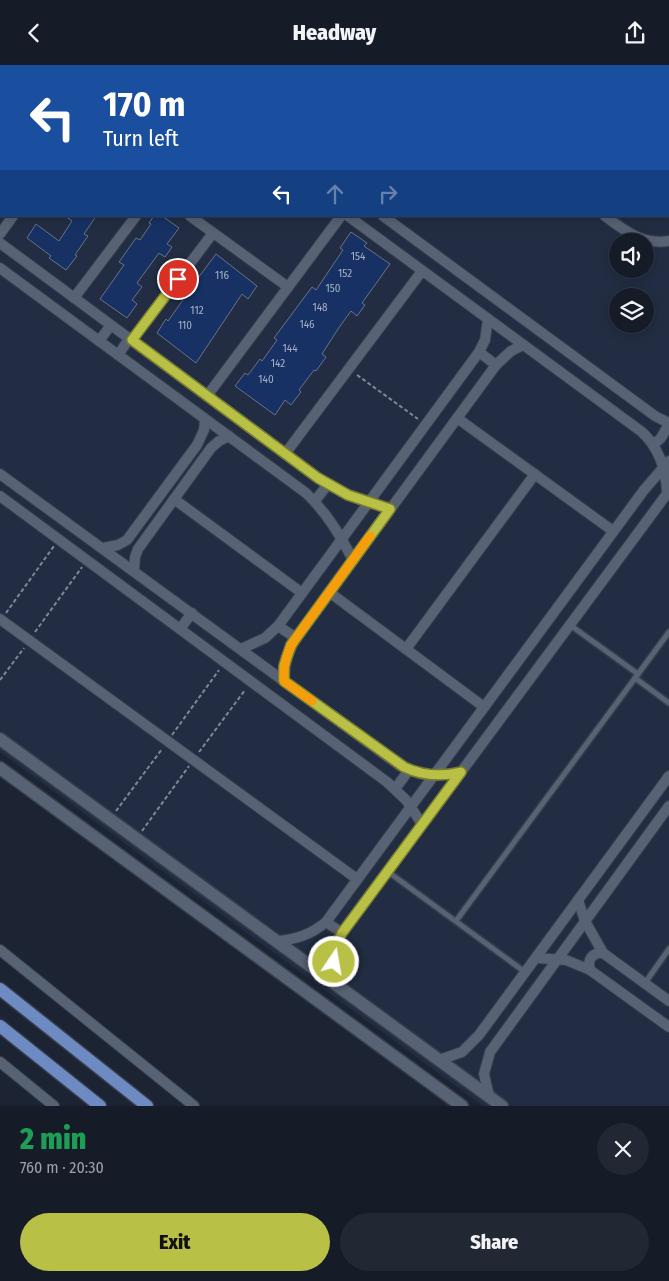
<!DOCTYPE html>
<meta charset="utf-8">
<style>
:root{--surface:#151b27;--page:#222833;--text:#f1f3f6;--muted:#9da1a7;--line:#343944;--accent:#b9c046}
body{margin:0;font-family:"Fira Sans Condensed",sans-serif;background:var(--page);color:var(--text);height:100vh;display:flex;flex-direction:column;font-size:19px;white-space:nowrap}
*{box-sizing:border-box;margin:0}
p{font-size:16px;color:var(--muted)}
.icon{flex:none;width:28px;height:28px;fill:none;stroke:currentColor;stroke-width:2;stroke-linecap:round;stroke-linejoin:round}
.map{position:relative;height:1041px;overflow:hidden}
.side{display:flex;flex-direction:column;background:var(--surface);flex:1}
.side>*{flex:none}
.banner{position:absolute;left:0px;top:0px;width:670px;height:152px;box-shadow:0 2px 12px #0003,0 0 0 1px var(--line);background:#1a4fa0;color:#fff;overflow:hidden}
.buttons{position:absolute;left:609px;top:168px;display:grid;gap:10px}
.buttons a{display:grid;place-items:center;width:45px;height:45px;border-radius:50%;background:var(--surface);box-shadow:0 2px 12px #0003,0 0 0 1px var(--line);font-size:25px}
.pin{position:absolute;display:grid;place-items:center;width:42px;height:42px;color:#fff;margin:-21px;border:2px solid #fff;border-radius:50%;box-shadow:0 1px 5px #0007}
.me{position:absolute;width:55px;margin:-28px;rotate:12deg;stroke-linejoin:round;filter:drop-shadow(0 0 4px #0008)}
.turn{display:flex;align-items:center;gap:18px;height:105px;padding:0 20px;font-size:22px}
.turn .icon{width:65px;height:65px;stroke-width:2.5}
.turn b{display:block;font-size:35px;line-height:42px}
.lanes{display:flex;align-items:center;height:48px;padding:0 20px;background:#0003;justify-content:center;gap:25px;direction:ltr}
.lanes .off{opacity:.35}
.round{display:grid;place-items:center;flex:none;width:52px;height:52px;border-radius:26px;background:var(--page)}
.summary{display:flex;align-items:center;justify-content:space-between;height:85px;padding:0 20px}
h1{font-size:30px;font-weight:800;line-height:38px;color:#1e9e55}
.primary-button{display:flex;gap:10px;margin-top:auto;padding:10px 20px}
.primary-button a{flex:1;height:58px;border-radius:30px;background:var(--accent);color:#111;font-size:20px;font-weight:800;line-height:58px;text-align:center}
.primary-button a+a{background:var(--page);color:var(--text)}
header{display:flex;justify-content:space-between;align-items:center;height:65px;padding:0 20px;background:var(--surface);font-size:22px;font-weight:800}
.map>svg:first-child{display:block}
</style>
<header><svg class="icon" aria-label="back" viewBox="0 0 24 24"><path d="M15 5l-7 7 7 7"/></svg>Headway<svg class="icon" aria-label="share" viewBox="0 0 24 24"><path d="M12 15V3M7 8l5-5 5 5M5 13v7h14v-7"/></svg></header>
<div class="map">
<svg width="669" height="1041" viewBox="0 0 669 1041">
<rect width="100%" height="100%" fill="#1c2434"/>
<path fill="#222d43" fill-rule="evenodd" d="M0,0h669v1041h-186l-483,-354zM1,1h668v150h-668zM618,176h27v28h-27zM618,231h27v28h-27z"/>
<g fill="#173164" stroke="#697386">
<polygon points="65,151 96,151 84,169 88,171 75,190 77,191 66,205 49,193 51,191 27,173 36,159 59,176 72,156"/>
<polygon points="154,151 162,151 179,163 167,179 172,182 165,192 159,188 137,218 142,222 132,235 137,239 127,253 100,234 124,200 119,197 136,173 140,175 151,159 149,158"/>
<polygon points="351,167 367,178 364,181 390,199 362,238 365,240 357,251 351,246 338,264 322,289 326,292 316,306 314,305 299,325 301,327 291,340 285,335 275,350 235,321 245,308 248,310 260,294 262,296 277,275 274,273 312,222 316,225 343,185 340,183"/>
<polygon points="216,189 257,221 248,234 242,229 196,298 157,268 166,254 168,256 183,235 180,233 188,227 188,218 192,221"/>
</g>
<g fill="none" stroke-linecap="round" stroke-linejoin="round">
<defs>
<g id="service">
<polyline points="570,560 638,609"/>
<polyline points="635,613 669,638"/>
<polyline points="387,806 525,907"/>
<polyline points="456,856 669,567"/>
<polyline points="645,918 669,884"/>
</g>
<g id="minor">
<polyline points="141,0 143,1"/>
<polyline points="177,0 179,1"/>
<polyline points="404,0 405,1"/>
<polyline points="604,0 604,1"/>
<polyline points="8,1 9,0"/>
<polyline points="125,1 126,0"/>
<polyline points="467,1 467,0"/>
<polyline points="0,12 1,10"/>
<polyline points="0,51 1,52"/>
<polyline points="190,151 288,222"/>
<path d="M348,151l294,216c17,16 24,38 25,60"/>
<polyline points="383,151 655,351 669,358"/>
<path d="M605,151c20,15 38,29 64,25"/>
<polyline points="0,169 13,151"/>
<polyline points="0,178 318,413 348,430 390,444"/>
<path d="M0,203l306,225c21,20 34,42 47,67"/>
<polyline points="74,233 136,151"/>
<polyline points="132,275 213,168"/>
<polyline points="99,276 111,260"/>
<polyline points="479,287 496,300"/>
<polyline points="118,290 129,274"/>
<polyline points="207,331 341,151"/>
<polyline points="457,353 613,466"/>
<polyline points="653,380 661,373 669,359"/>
<polyline points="285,389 422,206"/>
<path d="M0,409l399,291c19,11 40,13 62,7"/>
<polyline points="0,431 387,717 406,735 422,759"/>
<polyline points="174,434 302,528"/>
<polyline points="315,436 328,419"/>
<polyline points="103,483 118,480 127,475 197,380 204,365 205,354"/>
<polyline points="134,506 135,492 138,484 211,383 219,376 229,371"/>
<polyline points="329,527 484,642"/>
<polyline points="0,554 357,814"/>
<polyline points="278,561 296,573"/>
<polyline points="180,564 192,548"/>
<polyline points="241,584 265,573 278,561 479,287 485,275 488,254"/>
<polyline points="406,584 535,409"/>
<polyline points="284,616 286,593 296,573 496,300 511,286 523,280"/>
<polyline points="395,724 409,705"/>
<polyline points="578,835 585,856 603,888 669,936"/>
<polyline points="326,857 342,868"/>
<path d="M276,876c19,-1 35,-6 50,-19l318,-432 25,-29"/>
<polyline points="0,885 194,1041"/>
<polyline points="536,893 566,895 590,905 669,962"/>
<path d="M590,905c-3,-10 2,-18 13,-17"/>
<path d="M336,920c-3,-18 -2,-35 6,-52l327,-442"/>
<polyline points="439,995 462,987 479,970 669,711"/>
<polyline points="0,997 54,1041"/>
<polyline points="489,1031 484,1009 490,987 669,741"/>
</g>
<g id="tertiary">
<polyline points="0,674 502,1041"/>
<polyline points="0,703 462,1041"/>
</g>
<g id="primary">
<polyline points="0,924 147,1041"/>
<polyline points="0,961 100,1041"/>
</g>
</defs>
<use href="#service" stroke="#373e4b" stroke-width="8"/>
<use href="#minor" stroke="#373e4b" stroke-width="12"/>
<use href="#tertiary" stroke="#373e4b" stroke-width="15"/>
<use href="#primary" stroke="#373e4b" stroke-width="15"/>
<g stroke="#808694" stroke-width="2" stroke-dasharray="4 2.5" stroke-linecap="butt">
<polyline points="357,310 418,354"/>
<polyline points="6,548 54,481"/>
<polyline points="35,567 82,502"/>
<polyline points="0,615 24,583"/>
<polyline points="172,670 219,605"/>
<polyline points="199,687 245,625"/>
<polyline points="116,746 162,684"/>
<polyline points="142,766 189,701"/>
</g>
<use href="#service" stroke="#576274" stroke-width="5"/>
<use href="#minor" stroke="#576274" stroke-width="10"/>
<use href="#tertiary" stroke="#576274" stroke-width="12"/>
<use href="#primary" stroke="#6d8bc2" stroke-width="12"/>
</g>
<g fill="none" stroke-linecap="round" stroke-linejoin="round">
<defs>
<path id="route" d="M178,214l-46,61 186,138 30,17 42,14 -99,136 -7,21v15l120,86c19,9 37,10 57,5l-119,161 -6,14 -2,15"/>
</defs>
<use href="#route" stroke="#787d2e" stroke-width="12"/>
<use href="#route" stroke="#b9c046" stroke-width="9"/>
<path stroke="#f59e0b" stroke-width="9" d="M312,636l-28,-20c-1,-16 2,-29 12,-43l74,-102"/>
</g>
<g text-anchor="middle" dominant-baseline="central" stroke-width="5" stroke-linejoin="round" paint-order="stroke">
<g font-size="11" fill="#a5b0c5">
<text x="358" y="191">154</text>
<text x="345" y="208">152</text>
<text x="222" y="210">116</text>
<text x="333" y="223">150</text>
<text x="320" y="242">148</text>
<text x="197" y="245">112</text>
<text x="307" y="259">146</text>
<text x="185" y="260">110</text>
<text x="290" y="283">144</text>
<text x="278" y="298">142</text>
<text x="266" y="314">140</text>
</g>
</g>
</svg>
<div class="buttons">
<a><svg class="icon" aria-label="sound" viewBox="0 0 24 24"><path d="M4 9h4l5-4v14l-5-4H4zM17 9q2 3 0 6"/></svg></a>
<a><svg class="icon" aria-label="layers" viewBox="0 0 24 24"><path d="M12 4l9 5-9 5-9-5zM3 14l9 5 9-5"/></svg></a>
</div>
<div class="pin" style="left:178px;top:214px;background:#d93025"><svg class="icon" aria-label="arrive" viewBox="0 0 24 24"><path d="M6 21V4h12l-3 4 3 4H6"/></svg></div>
<svg class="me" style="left:334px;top:897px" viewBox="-20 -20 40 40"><circle r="17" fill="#b9c046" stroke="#fff" stroke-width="3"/><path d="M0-11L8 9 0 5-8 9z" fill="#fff"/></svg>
<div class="banner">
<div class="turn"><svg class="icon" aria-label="left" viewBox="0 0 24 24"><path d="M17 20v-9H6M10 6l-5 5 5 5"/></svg><div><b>170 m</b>Turn left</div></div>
<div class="lanes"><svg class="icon" aria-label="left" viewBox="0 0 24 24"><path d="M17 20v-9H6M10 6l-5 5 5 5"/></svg><svg class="icon off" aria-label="ahead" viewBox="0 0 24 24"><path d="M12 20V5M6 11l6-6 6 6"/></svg><svg class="icon off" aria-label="right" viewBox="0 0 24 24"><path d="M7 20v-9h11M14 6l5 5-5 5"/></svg></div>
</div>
</div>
<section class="side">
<div class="summary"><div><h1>2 min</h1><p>760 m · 20:30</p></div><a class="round"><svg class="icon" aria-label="close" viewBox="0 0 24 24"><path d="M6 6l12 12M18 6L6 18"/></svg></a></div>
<div class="primary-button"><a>Exit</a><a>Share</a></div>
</section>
